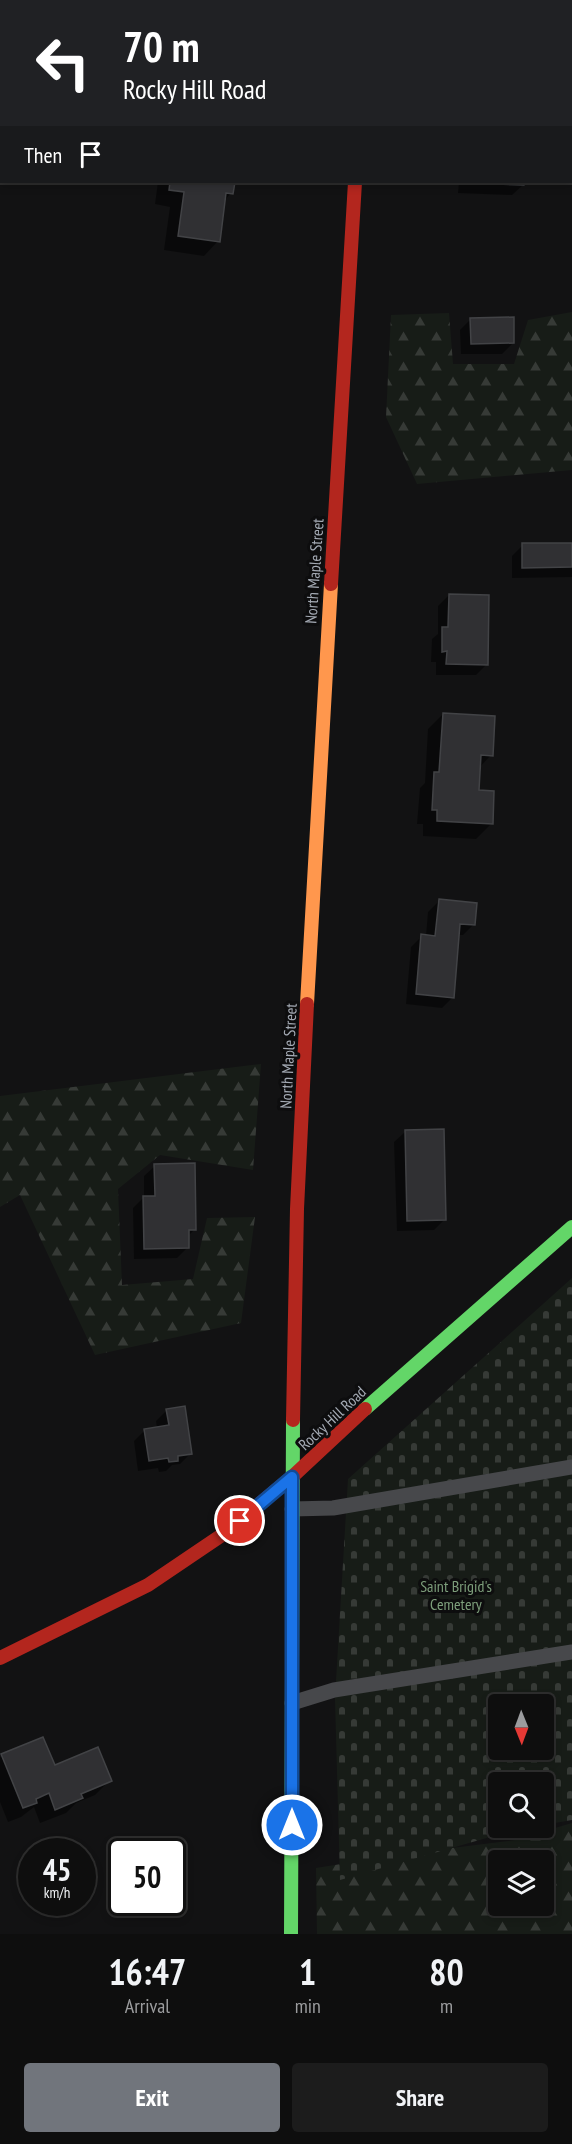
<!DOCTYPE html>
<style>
:root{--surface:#0e0e0e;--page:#1c1c1c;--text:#f1f3f6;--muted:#9b9c9e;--line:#2e2e2e;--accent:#71757c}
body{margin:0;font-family:"PT Sans Narrow",sans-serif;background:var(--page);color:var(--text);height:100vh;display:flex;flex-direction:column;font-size:22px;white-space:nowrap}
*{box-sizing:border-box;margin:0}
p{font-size:20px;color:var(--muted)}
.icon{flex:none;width:33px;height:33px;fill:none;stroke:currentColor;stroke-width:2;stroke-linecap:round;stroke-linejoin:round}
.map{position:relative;height:1934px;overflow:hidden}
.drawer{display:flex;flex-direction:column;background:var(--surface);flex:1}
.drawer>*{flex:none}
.hud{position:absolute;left:0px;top:0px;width:573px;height:183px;box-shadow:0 3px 9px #0003,0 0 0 2px var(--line);background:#202124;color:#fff;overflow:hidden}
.needle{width:39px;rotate:179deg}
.buttons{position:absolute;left:488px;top:1694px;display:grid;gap:12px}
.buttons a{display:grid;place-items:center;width:66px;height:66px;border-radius:6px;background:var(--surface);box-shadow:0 3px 9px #0003,0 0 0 2px var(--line);font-size:30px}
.speed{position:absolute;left:18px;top:1838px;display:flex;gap:12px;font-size:30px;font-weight:700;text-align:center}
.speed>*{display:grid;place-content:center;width:78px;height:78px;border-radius:50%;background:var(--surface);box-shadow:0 3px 9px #0003,0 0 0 2px var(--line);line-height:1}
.speed small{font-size:15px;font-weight:400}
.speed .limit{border:3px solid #111;border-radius:9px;background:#fff;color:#111}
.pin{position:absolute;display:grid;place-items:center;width:51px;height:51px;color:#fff;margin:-26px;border:3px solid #fff;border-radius:50%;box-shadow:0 2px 6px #0007}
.me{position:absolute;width:66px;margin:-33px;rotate:0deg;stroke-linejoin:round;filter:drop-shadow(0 0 4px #0008)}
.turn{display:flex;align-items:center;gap:21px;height:126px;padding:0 24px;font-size:27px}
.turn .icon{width:78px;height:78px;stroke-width:2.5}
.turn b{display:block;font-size:42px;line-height:51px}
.then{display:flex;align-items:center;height:57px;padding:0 24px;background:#0003;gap:12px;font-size:22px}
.eta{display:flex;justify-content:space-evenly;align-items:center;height:102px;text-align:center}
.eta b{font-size:36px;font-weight:700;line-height:42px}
.primary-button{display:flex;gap:12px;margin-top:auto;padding:12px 24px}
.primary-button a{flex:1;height:69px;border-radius:6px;background:var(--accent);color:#fff;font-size:24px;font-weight:700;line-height:69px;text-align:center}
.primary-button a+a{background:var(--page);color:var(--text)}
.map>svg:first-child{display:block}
</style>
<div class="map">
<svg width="572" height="1934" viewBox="0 0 572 1934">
<defs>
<pattern id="forest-firs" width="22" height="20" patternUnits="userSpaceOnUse" patternTransform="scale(1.5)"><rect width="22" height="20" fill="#171c17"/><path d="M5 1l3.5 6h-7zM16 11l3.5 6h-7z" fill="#363a36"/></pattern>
<pattern id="cemetery-stones" width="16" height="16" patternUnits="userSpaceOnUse" patternTransform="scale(1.5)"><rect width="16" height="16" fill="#171c17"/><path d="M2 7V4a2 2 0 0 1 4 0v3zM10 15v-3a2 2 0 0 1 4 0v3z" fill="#363a36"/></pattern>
</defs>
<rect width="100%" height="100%" fill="#121213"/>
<g fill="url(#forest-firs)" fill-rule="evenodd">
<polygon points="572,312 572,470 417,484 386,417 391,315 449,313 453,364 514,364 528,320"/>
<polygon points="261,1064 253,1170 160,1155 118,1189 122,1285 193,1279 207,1218 255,1217 241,1323 95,1355 20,1195 0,1207 0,1096"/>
<path d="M572,1823v111h-255l-1,-66 88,-14 111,-14zM498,1860h45v45h-45z"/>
</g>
<path fill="url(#cemetery-stones)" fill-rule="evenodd" d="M572,1278v542l-29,5v-43h-45v45h33l-17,3 -174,50 -5,-182 13,-219zM498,1704h45v45h-45z"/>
<g fill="#0007">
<polygon points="192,0 236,0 191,2"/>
<polygon points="474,0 550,0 472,2"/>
<polygon points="158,182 233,182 231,193 224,201 218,241 204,256 164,250 170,207 155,204"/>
<polygon points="459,182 523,182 523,185 512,195 458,193"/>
<polygon points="471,319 513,343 502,354 461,354 460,330"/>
<polygon points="572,544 572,577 512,578 512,556 523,545"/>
<polygon points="449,595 486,665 476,675 436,675 436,662 431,662 432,639 438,634 438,606"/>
<polygon points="443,714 491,755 479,768 477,791 491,824 476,839 423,836 423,824 417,824 420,788 425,783 428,729"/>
<polygon points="439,901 473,925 463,935 458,935 453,997 442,1008 406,1004 411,947 422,936 426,936 428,912"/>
<polygon points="405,1132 445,1219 434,1230 397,1231 394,1142"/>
<polygon points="155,1166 194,1230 188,1236 188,1247 177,1258 134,1259 133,1208 144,1197 144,1176"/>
<polygon points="167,1410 191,1453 180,1464 172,1465 166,1471 159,1472 158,1468 138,1471 134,1441 144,1431 157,1428 156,1421"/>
<polygon points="42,1739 54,1767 110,1780 95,1795 76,1803 66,1813 40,1823 34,1807 21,1817 8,1822 0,1802 0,1757"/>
</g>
<g fill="#303033" stroke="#424346" stroke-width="1.5">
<polygon points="198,0 237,0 198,2"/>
<polygon points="477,0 551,0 477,2"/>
<polygon points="170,182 235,182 233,194 226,193 220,242 178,236 184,192 169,190"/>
<polygon points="468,182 525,182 524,185 468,183"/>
<polygon points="514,317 514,343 471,344 470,318"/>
<polygon points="522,543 572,543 572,567 522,568"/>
<polygon points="449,594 489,595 488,665 446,664 447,651 442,652 442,627 448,627"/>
<polygon points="443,713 495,716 493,756 481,755 479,790 494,791 493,824 437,821 437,810 432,810 434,772 439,772"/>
<polygon points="439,899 477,903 475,925 460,924 454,998 416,994 421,934 435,936"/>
<polygon points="444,1129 446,1220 407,1221 405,1130"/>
<polygon points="195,1163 196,1230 189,1230 189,1248 144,1249 143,1196 155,1196 154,1164"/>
<polygon points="185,1406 192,1454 178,1456 178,1461 169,1462 168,1458 149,1461 144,1429 169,1425 166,1409"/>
<polygon points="43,1737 55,1765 98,1747 112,1781 81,1794 83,1798 55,1810 49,1793 36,1799 37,1803 23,1808 1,1754"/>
</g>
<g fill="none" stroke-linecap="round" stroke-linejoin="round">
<g stroke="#47484b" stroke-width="15">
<polyline points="292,1509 333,1508 572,1467"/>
<polyline points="292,1703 334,1690 572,1652"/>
</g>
<g stroke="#63d668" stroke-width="14">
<polyline points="365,1409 572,1227"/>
<polyline points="291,1934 293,1420"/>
</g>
<polyline stroke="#ff974d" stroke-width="14" points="307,1004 331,584"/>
<g stroke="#b3261e" stroke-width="14">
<polyline points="366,0 366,2"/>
<polyline points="331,584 355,182"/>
<polyline points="293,1420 297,1209 307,1004"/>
<polyline points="0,1658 148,1585 222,1535 292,1477 365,1409"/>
</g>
</g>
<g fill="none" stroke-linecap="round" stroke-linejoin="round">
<defs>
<polyline id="route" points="240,1521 292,1477 292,1825"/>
</defs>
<use href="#route" stroke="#114b97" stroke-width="15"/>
<use href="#route" stroke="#1a73e8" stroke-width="10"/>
</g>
<g text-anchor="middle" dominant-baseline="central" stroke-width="6" stroke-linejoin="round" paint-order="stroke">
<g font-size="16" fill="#a4aab4" stroke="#0d0d0e">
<text transform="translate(314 571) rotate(-86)">North Maple Street</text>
<text transform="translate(288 1056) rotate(-87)">North Maple Street</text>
<text transform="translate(332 1418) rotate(-43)">Rocky Hill Road</text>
</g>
<g font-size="16" fill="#7d9e7b" stroke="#0d0d0e">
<text x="456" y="1586">Saint Brigid's<tspan x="456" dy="18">Cemetery</tspan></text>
</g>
</g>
</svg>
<div class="buttons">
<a><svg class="needle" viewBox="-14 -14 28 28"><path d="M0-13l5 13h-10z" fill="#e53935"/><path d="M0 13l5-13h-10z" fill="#9b9c9e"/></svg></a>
<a><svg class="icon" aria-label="search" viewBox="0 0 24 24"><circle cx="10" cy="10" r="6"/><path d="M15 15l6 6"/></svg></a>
<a><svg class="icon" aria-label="layers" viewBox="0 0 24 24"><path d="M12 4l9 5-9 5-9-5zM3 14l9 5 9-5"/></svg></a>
</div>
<div class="speed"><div>45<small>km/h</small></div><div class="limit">50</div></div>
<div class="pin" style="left:240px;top:1521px;background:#d93025"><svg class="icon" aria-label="arrive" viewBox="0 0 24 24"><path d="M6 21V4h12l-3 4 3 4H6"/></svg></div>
<svg class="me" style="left:292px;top:1825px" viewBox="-20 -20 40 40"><circle r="17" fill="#1a73e8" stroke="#fff" stroke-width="3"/><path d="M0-11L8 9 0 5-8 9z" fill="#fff"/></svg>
<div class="hud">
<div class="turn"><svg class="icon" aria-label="left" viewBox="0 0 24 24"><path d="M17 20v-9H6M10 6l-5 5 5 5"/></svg><div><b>70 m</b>Rocky Hill Road</div></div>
<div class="then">Then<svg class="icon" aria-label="arrive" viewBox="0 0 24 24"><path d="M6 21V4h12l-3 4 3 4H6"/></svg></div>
</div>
</div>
<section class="drawer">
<div class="eta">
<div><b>16:47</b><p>Arrival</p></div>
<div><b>1</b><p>min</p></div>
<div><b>80</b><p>m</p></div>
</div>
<div class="primary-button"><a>Exit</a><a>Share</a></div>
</section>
